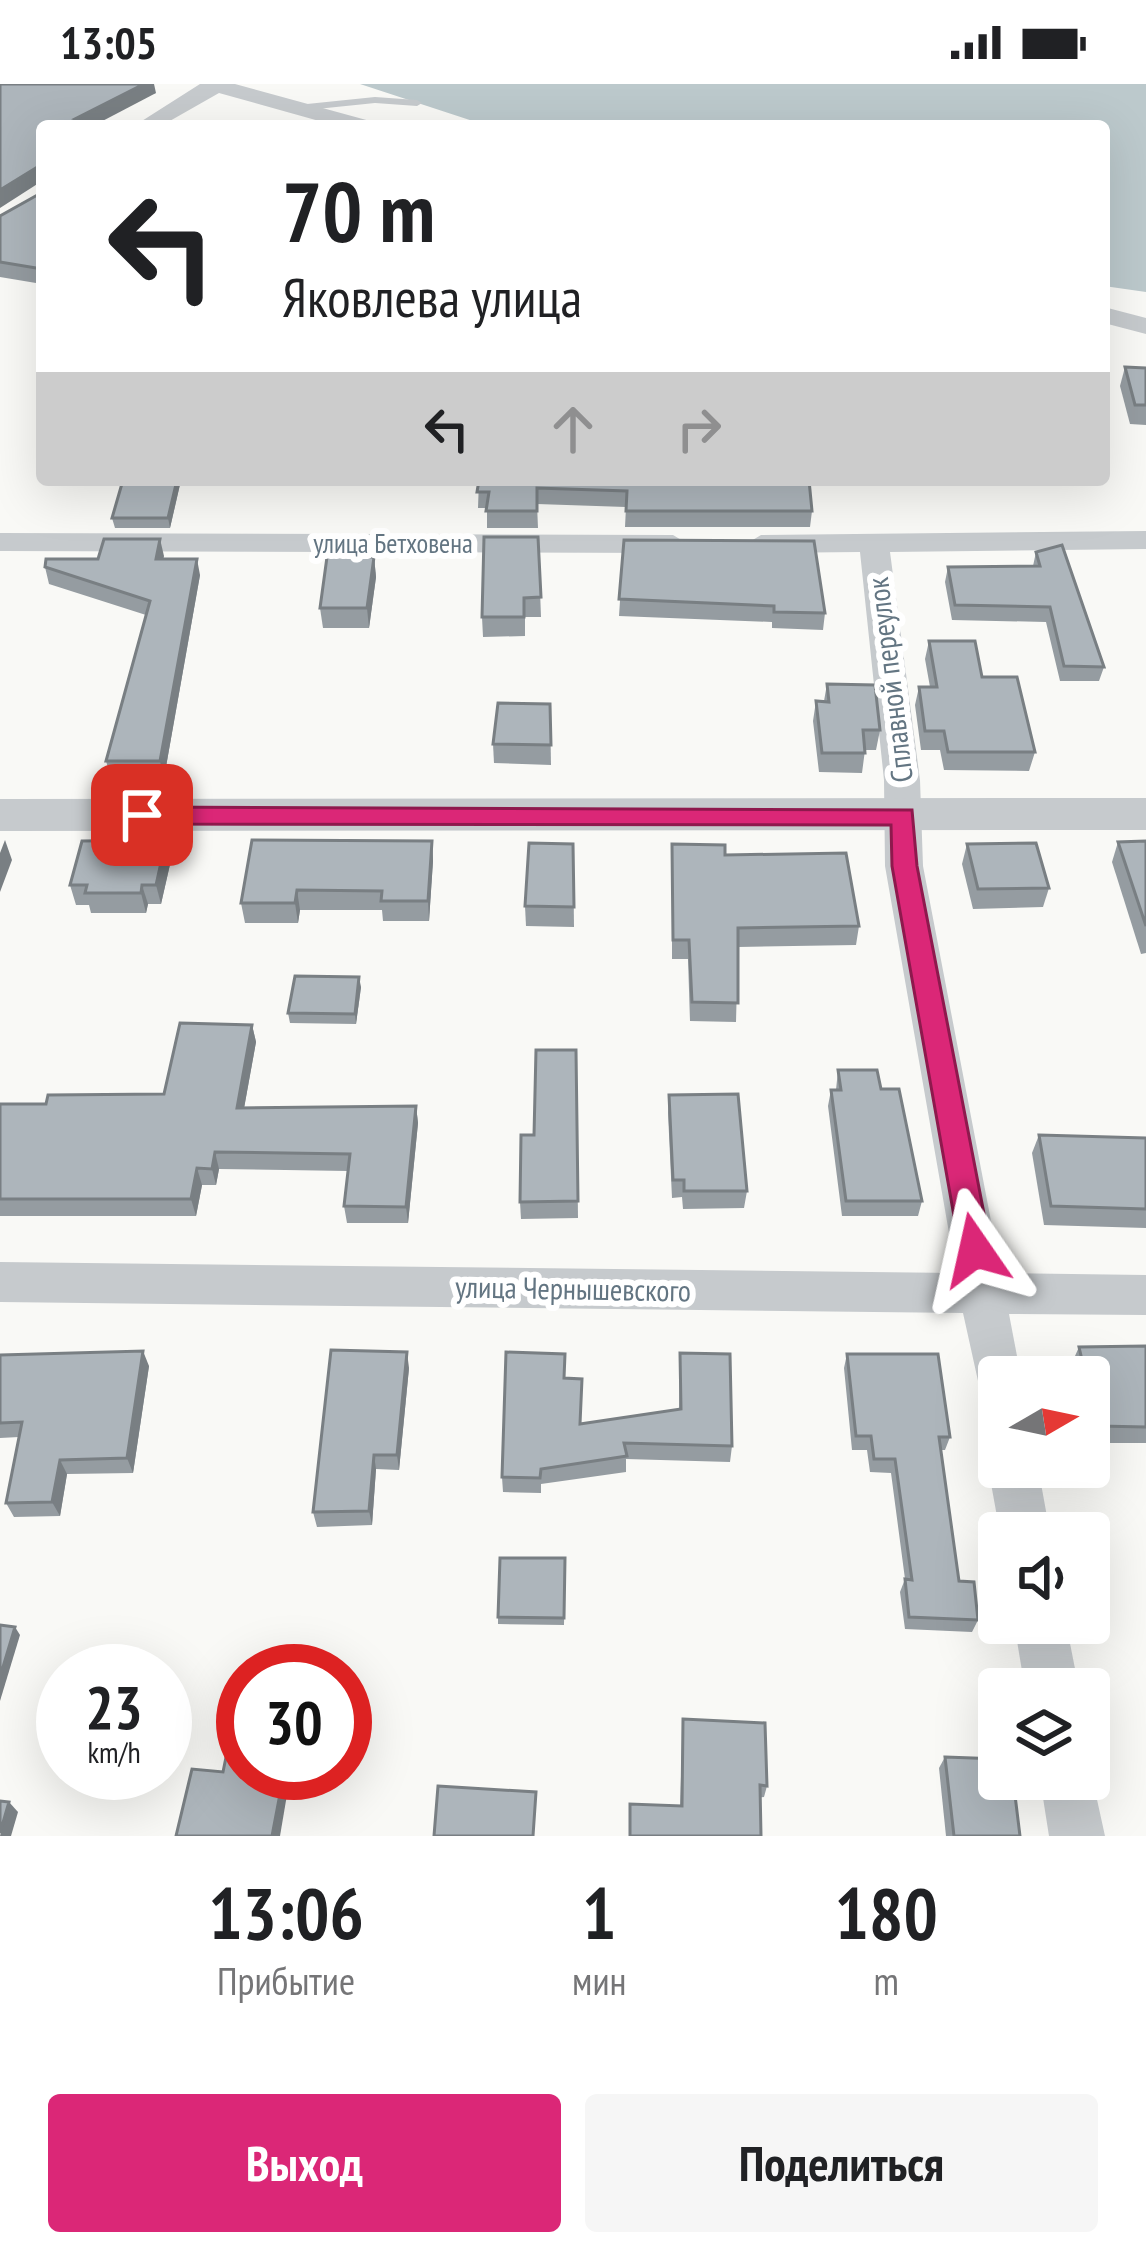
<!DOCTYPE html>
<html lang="ru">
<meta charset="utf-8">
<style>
:root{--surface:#fff;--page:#f6f6f6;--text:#202124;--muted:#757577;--accent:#db2777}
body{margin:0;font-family:"PT Sans Narrow",sans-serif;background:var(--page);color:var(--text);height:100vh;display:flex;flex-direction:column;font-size:45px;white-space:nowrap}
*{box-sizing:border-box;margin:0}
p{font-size:39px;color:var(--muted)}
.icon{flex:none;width:66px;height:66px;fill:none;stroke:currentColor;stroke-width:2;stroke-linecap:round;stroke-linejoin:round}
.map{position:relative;height:1752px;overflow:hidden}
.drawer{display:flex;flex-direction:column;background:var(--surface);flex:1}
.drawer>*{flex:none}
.banner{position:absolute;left:36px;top:36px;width:1074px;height:366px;border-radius:12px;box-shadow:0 12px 48px #0002;background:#fff;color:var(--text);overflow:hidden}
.needle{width:78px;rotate:81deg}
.fabs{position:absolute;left:978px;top:1272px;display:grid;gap:24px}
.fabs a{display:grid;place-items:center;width:132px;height:132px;border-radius:12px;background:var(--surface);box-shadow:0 12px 48px #0002;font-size:60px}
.speed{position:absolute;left:36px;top:1560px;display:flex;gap:24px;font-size:60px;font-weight:700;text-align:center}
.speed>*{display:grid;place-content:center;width:156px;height:156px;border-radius:50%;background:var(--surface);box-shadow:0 12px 48px #0002;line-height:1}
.speed small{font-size:30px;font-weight:400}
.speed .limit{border:18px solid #d22;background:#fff;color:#111}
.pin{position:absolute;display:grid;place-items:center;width:102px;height:102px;color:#fff;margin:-51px;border-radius:24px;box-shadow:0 6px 18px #0006}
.me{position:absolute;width:132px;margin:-66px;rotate:349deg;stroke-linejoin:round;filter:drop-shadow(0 0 9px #0008)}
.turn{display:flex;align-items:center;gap:42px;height:252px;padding:0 48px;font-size:54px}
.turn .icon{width:156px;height:156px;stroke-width:2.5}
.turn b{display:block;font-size:84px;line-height:102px}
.lanes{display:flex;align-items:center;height:114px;padding:0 48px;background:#0003;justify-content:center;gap:60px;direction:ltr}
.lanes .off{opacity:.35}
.eta{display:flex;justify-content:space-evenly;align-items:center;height:204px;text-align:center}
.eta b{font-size:72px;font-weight:800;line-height:84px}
.button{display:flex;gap:24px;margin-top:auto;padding:24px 48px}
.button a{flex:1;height:138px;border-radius:12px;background:var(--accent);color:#fff;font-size:48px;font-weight:800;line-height:138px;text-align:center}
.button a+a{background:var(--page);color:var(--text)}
.status{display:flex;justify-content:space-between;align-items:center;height:84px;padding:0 60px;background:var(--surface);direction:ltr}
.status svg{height:33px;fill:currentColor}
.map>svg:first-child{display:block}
</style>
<div class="status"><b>13:05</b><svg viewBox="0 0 49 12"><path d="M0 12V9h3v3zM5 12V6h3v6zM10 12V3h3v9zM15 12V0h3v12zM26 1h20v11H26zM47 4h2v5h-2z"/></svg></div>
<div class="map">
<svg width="1146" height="1752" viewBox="0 0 1146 1752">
<rect width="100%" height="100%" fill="#f9f9f6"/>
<polygon fill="#bcc9cc" points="360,0 1146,0 1146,208 1104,202 1104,42 488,42"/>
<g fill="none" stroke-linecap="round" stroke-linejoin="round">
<polygon fill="#c6cacd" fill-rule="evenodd" points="375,13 417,16 422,19 417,22 375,19 307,26 302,23 307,20"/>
<g fill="#c6cacd" fill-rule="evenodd">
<polygon points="200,0 235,0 370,37 373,42 337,42 219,9 161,42 134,42"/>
<polygon points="1104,223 1146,234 1146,250 1104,239"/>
<polygon points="1146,447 1146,465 890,468 920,696 923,782 1001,1189 1146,1191 1146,1231 1009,1230 1021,1293 999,1293 999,1322 982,1315 963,1229 0,1218 0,1178 956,1189 885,782 884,696 860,468 761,469 746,460 761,451"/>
<polygon points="0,449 673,451 688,460 673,469 0,467"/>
<polygon points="999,1365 999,1383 1038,1383 1050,1449 1000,1449 988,1383"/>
<polygon points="1014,1539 1066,1539 1079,1605 1025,1605"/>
<polygon points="1089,1679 1105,1752 1049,1752 1040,1695 1089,1695"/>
</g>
<polygon fill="#c6cacd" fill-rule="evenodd" points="1146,714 1146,746 0,747 0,715"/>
</g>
<g fill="#959ca1">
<polygon points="0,0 156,9 42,42 42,200 0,193 0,132 41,109 40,98"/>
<polygon points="1125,283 1146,284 1146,341 1130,340 1120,302"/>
<polygon points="118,396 181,396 170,444 115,444 112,434 122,400 118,400"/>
<polygon points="339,396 399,396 398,400 340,398"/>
<polygon points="479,396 809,396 812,427 810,443 625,443 626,423 537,420 538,444 487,444 487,424 478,424"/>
<polygon points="538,453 541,533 525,533 525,552 483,553 482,533"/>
<polygon points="160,455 163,475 200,491 164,694 111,694 106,677 146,531 49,500 45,483 98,475"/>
<polygon points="624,456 825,529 823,546 772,544 772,538 619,532"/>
<polygon points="1036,468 1104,583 1099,597 1060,597 1046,538 952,536 945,498 948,483 1033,482"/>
<polygon points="374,473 376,493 369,544 323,544 320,524"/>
<polygon points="929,557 982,593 1035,668 1029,687 944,686 940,666 921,666 915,621 919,603 930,603 925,575"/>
<polygon points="827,600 880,646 876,666 865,666 862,689 819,688 813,637 816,617 824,617"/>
<polygon points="550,620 551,681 494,679 493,660"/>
<polygon points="432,757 433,777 429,837 383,837 382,826 300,826 298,839 245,839 241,819"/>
<polygon points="1146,757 1146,869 1141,870 1112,778 1118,758"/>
<polygon points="573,760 574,843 526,842 525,822"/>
<polygon points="672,760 725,771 859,842 856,861 738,863 736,938 690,937 688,875 672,875"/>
<polygon points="967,760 1049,804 1043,823 973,825 962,780"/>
<polygon points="171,776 161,820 148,820 146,829 91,829 89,821 76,821 70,801"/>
<polygon points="361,903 356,940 290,939 288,929"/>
<polygon points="252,941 256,958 244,1024 416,1022 418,1039 408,1139 347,1139 344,1122 348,1087 219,1085 216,1101 202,1101 196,1132 0,1132 0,1020 46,1020 164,1010"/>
<polygon points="576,966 578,1134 521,1135 520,1118 534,1051"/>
<polygon points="838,986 881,1005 922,1117 918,1132 842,1132 828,1022 831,1006 836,1006"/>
<polygon points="669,1011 747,1107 744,1124 683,1125 682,1113 672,1114 668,1029"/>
<polygon points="1039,1051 1146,1054 1146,1144 1044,1141 1032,1069"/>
<polygon points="1146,1262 1146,1359 1091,1359 1089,1293 1074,1293 1071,1281 1079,1263"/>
<polygon points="680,1269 732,1362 730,1378 626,1375 626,1388 541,1400 541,1409 503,1408 502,1393 565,1294 581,1340 679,1325"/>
<polygon points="847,1270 950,1353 945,1366 941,1366 959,1497 978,1536 972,1548 905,1545 900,1508 905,1495 891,1389 870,1388 867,1366 852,1366 844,1284"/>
<polygon points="0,1271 149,1282 133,1389 67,1390 60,1432 14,1433 6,1419 19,1353 0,1354"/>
<polygon points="409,1284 399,1386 376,1385 372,1441 317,1443 313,1428"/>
<polygon points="565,1474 564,1541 498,1540 498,1533"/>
<polygon points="683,1635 767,1702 764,1713 680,1722"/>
<polygon points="945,1673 1020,1752 946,1752 939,1684"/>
</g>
<g fill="#797f83">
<polygon points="144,0 154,0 156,9 93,42 75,35"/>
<polygon points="39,82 42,97 0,124 0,106"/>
<polygon points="177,396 181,396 170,444 168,434"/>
<polygon points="160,455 164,472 160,492 156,475"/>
<polygon points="374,473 376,493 369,544 367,524"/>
<polygon points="197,475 200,491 164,694 160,677"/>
<polygon points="5,756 12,776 0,808 0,769"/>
<polygon points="166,756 171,776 161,820 156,801"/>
<polygon points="432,757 433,777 429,837 428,817"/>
<polygon points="142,801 148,820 146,829 141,809"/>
<polygon points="297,806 300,826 298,839 295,819"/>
<polygon points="359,893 361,903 356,940 355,930"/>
<polygon points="252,941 256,958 241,1041 237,1024"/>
<polygon points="416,1022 418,1039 408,1139 406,1123"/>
<polygon points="215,1068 219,1085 216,1101 212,1085"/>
<polygon points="197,1084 202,1101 196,1132 191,1115"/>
<polygon points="143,1267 149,1282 133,1389 127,1374"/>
<polygon points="407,1268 409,1284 399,1386 397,1371"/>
<polygon points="374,1371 376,1385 372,1441 369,1427"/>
<polygon points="60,1376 67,1390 60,1432 52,1418"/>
<polygon points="15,1543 20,1551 0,1617 0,1593"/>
<polygon points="284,1689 289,1689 290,1693 280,1752 272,1752"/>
<polygon points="9,1718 18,1728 11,1752 0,1752"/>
</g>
<g fill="#adb5bb" stroke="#797f83" stroke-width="3">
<polygon points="0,0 144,0 75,35 96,42 42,42 42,185 0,178 0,132 41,109 39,82 0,106"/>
<polygon points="1125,283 1146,284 1146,321 1135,321"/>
<polygon points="123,396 177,396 168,434 112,434"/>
<polygon points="479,396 809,396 812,427 626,427 627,407 537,404 537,427 486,427 489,408 477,408"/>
<polygon points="484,453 538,453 541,513 524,514 524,533 482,533"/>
<polygon points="104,455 160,455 156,475 197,475 160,677 106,677 150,517 45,483 46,475 98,475"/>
<polygon points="624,456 814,457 825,529 774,528 774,522 619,515"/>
<polygon points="1062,461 1104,583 1064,582 1050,523 955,521 948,483 1040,482 1036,468"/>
<polygon points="327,473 374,473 367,524 320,524"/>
<polygon points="929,557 975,557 982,593 1017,593 1035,668 948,668 944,647 925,647 919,603 937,603"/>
<polygon points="827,600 875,601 880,646 863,646 865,669 822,669 816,617 829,618"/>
<polygon points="498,619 550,620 551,661 493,660"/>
<polygon points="166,756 156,801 142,801 141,809 85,809 87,801 70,801 82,757"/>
<polygon points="252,756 432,757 428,817 381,817 382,807 297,806 295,819 241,819"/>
<polygon points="1146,757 1146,842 1118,758"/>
<polygon points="529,759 573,760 574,823 525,822"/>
<polygon points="1036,759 1049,804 978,805 967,760"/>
<polygon points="672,760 725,761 725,771 846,769 859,842 738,844 738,919 692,918 689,856 673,856"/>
<polygon points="295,892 359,893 355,930 288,929"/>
<polygon points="180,939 252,941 237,1024 416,1022 406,1123 344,1122 350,1070 215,1068 212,1085 197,1084 191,1115 0,1115 0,1020 46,1020 48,1011 164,1010"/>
<polygon points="536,966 576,966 578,1117 520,1118 521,1051 534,1051"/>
<polygon points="838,986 877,986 881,1005 899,1005 922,1117 846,1117 831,1006 841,1006"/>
<polygon points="738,1010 747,1107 684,1107 684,1096 673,1096 669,1011"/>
<polygon points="1039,1051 1146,1054 1146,1125 1051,1122"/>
<polygon points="1146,1262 1146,1343 1099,1342 1089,1303 1089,1293 1086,1293 1079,1263"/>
<polygon points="331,1266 407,1268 397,1371 374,1371 369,1427 313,1428"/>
<polygon points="143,1267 127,1374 60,1376 52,1418 6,1419 22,1338 0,1339 0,1271"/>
<polygon points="506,1268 565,1270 564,1294 582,1295 580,1340 681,1325 680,1269 730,1270 732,1362 624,1359 627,1372 541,1385 540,1394 502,1393"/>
<polygon points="847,1270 938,1270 950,1353 939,1353 959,1497 974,1498 978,1536 909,1533 905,1495 912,1496 895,1375 874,1375 871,1352 856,1352"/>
<polygon points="500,1474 565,1474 564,1534 498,1533"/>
<polygon points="0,1541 15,1543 0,1593"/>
<polygon points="243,1589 243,1689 284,1689 272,1752 176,1752 192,1685 223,1688"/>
<polygon points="683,1635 765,1639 767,1702 760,1701 761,1752 630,1752 630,1720 682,1722"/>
<polygon points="945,1673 999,1675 999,1695 1013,1695 1020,1752 954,1752"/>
<polygon points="438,1702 536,1708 533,1752 434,1752"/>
<polygon points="0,1717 9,1718 0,1749"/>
</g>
<polygon fill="#db2777" stroke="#8e194d" stroke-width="3" points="142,723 912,726 917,782 991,1166 986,1175 975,1179 964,1175 960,1166 892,782 891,741 142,740 130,731"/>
<g text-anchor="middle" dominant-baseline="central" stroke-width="12" stroke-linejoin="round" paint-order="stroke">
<g font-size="27" fill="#637582" stroke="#fff">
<text x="393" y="459">улица Бетховена</text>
</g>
<g font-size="30" fill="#637582" stroke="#fff">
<text transform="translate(889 596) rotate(-97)">Сплавной переулок</text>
<text transform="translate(573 1204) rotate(1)">улица Чернышевского</text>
</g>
</g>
</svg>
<div class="fabs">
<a><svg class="needle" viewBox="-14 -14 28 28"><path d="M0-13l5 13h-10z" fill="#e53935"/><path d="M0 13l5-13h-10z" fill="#757577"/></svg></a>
<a><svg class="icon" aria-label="sound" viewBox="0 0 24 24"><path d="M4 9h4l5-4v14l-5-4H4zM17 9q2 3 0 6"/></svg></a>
<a><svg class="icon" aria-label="layers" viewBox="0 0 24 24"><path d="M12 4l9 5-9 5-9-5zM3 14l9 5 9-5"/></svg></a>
</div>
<div class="speed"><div>23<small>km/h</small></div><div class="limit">30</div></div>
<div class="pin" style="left:142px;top:731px;background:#d93025"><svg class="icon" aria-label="arrive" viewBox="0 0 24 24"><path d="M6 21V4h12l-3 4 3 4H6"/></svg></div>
<svg class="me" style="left:975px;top:1166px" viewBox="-20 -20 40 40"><path d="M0-17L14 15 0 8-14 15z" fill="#db2777" stroke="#fff" stroke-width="4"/></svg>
<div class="banner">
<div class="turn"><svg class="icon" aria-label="left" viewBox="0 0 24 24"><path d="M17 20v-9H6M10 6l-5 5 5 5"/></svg><div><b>70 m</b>Яковлева улица</div></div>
<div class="lanes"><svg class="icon" aria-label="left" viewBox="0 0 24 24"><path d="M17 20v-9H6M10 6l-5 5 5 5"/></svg><svg class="icon off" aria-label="ahead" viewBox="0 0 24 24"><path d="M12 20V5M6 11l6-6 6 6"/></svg><svg class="icon off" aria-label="right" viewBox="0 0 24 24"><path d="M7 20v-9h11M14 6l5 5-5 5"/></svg></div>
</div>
</div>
<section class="drawer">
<div class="eta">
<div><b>13:06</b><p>Прибытие</p></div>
<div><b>1</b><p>мин</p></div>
<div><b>180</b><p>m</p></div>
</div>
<div class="button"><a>Выход</a><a>Поделиться</a></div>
</section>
